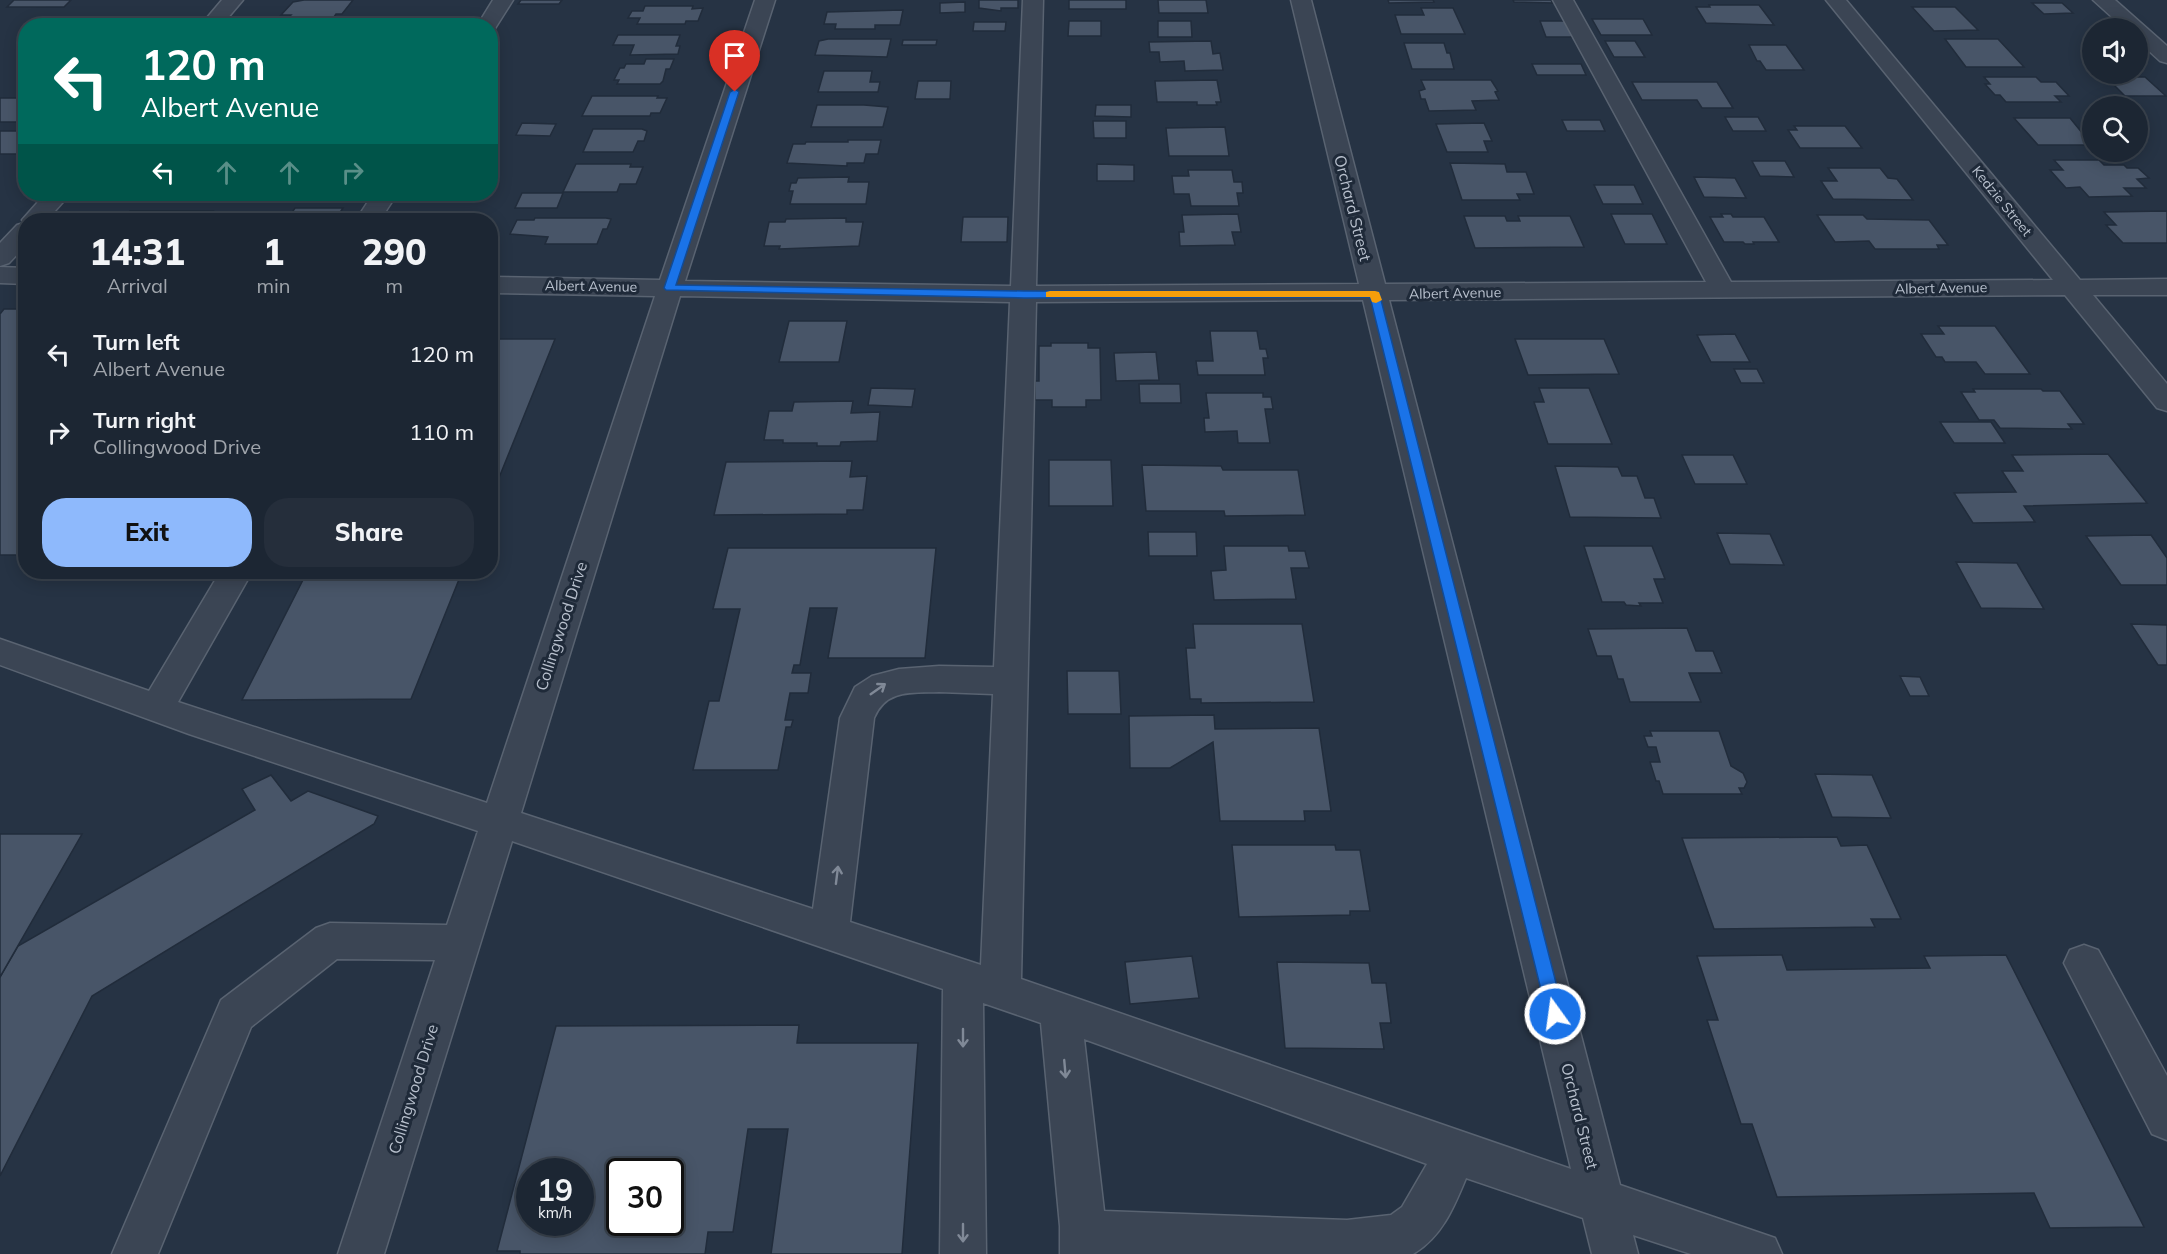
<!DOCTYPE html>
<style>
:root{--surface:#1c2633;--page:#252e3b;--text:#f1f3f6;--muted:#a0a5ac;--line:#3a434e;--accent:#8eb9fc}
body{margin:0;font-family:Mulish,sans-serif;background:var(--page);color:var(--text);height:100vh;display:flex;flex-direction:column;font-size:22px;white-space:nowrap}
*{box-sizing:border-box;margin:0}
p{font-size:20px;color:var(--muted)}
.icon{flex:none;width:33px;height:33px;fill:none;stroke:currentColor;stroke-width:2;stroke-linecap:round;stroke-linejoin:round}
.map{position:relative;flex:1;overflow:hidden}
.drawer{position:absolute;left:18px;top:213px;width:480px;height:366px;display:flex;flex-direction:column;background:var(--surface);border-radius:24px;box-shadow:0 3px 15px #0003,0 0 0 2px var(--line)}
.drawer>*{flex:none}
.top-card{position:absolute;left:18px;top:18px;width:480px;height:183px;border-radius:24px;box-shadow:0 3px 15px #0003,0 0 0 2px var(--line);background:#00695c;color:#fff;overflow:hidden}
.fabs{position:absolute;left:2082px;top:18px;display:grid;gap:12px}
.fabs a{display:grid;place-items:center;width:66px;height:66px;border-radius:50%;background:var(--surface);box-shadow:0 3px 15px #0003,0 0 0 2px var(--line);font-size:30px}
.speed{position:absolute;left:516px;top:1158px;display:flex;gap:12px;font-size:30px;font-weight:700;text-align:center}
.speed>*{display:grid;place-content:center;width:78px;height:78px;border-radius:50%;background:var(--surface);box-shadow:0 3px 15px #0003,0 0 0 2px var(--line);line-height:1}
.speed small{font-size:15px;font-weight:400}
.speed .limit{border:3px solid #111;border-radius:9px;background:#fff;color:#111}
.pin{position:absolute;display:grid;place-items:center;width:51px;height:51px;color:#fff;margin:-62px -26px;border-radius:50% 50% 50% 0;rotate:-45deg;box-shadow:0 0 6px #0007}
.pin .icon{rotate:45deg}
.me{position:absolute;width:66px;margin:-33px;rotate:346deg;stroke-linejoin:round;filter:drop-shadow(0 0 4px #0008)}
.turn{display:flex;align-items:center;gap:21px;height:126px;padding:0 24px;font-size:27px}
.turn .icon{width:78px;height:78px;stroke-width:2.5}
.turn b{display:block;font-size:42px;line-height:51px}
.lanes{display:flex;align-items:center;height:57px;padding:0 24px;background:#0003;justify-content:center;gap:30px;direction:ltr}
.lanes .off{opacity:.35}
.eta{display:flex;justify-content:space-evenly;align-items:center;height:102px;text-align:center}
.eta b{font-size:36px;font-weight:800;line-height:42px}
.primary-button{display:flex;gap:12px;margin-top:auto;padding:12px 24px}
.primary-button a{flex:1;height:69px;border-radius:24px;background:var(--accent);color:#111;font-size:24px;font-weight:800;line-height:69px;text-align:center}
.primary-button a+a{background:var(--page);color:var(--text)}
ul{padding:0;list-style:none}
li{display:flex;align-items:center;gap:18px;height:78px;padding:0 24px}
li div{flex:1}
li b{display:block;font-size:22px}
li em{font-style:normal}
.map>svg:first-child{display:block}
</style>
<div class="map">
<svg width="2167" height="1254" viewBox="0 0 2167 1254">
<rect width="100%" height="100%" fill="#263344"/>
<g fill="#485568" stroke="#212c3b" stroke-width="1.5" fill-rule="evenodd">
<polygon points="14,0 71,0 64,7 7,7"/>
<polygon points="304,0 353,0 342,14 336,14 334,17 289,17 291,15 281,15 293,2"/>
<polygon points="521,0 562,0 559,4 518,4"/>
<polygon points="979,0 1018,0 1018,8 1001,8 1001,11 979,8"/>
<rect x="1069" y="0" width="57" height="9"/>
<polygon points="1158,0 1206,0 1208,13 1159,13"/>
<polygon points="1388,0 1433,0 1434,2 1389,3"/>
<polygon points="1513,0 1551,0 1553,3 1514,2"/>
<polygon points="965,2 965,12 940,13 940,3"/>
<polygon points="2032,3 2062,3 2073,13 2044,14"/>
<polygon points="1709,5 1759,5 1774,25 1706,23 1696,7 1710,7"/>
<polygon points="645,6 693,6 692,9 703,8 698,21 686,21 685,24 637,24 640,18 628,18 632,11 643,11"/>
<polygon points="1912,7 1955,7 1978,30 1934,31"/>
<polygon points="1421,8 1453,8 1465,34 1401,34 1395,15 1424,15"/>
<polygon points="903,10 900,25 875,25 875,29 835,29 836,24 824,24 827,12"/>
<polygon points="1592,19 1643,19 1652,35 1601,35"/>
<polygon points="1069,21 1101,21 1101,36 1068,36"/>
<polygon points="1158,21 1191,21 1192,37 1158,37"/>
<polygon points="1540,21 1567,21 1575,37 1546,37"/>
<polygon points="974,22 1006,22 1005,31 973,31"/>
<polygon points="618,35 680,35 676,46 680,46 678,54 630,55 634,45 613,45"/>
<polygon points="828,39 891,39 887,57 815,55 819,41"/>
<polygon points="1945,39 1998,39 2024,67 1966,67"/>
<polygon points="903,40 937,40 936,45 902,45"/>
<polygon points="1211,41 1213,54 1220,53 1223,70 1185,71 1184,61 1160,62 1159,52 1150,52 1149,42"/>
<polygon points="1605,41 1635,41 1645,57 1614,57"/>
<polygon points="1404,43 1444,43 1447,53 1450,53 1454,69 1412,69"/>
<polygon points="1749,45 1786,45 1804,70 1766,70 1760,61 1757,61"/>
<polygon points="646,59 674,59 670,69 666,69 663,81 660,84 617,84 619,80 614,80 620,68 624,68 626,64 644,64"/>
<polygon points="1532,64 1581,64 1586,75 1537,75"/>
<polygon points="824,71 872,71 870,82 880,82 878,92 818,92"/>
<polygon points="1984,77 2036,77 2041,82 2056,82 2069,96 2055,96 2061,102 2006,102 2000,95 1995,95 1985,84 1990,84"/>
<polygon points="2106,77 2145,77 2166,96 2125,96"/>
<polygon points="1217,80 1221,102 1216,102 1217,105 1197,105 1197,102 1157,102 1155,81"/>
<polygon points="1421,80 1491,80 1498,91 1495,92 1499,100 1472,101 1476,110 1429,111 1425,99 1421,99 1419,91 1425,89"/>
<polygon points="918,81 951,81 950,99 915,99"/>
<polygon points="1632,82 1717,82 1733,108 1702,108 1697,100 1642,100"/>
<polygon points="592,96 658,96 657,98 667,98 660,113 651,113 650,116 582,116"/>
<rect x="0" y="98" width="26" height="24"/>
<polygon points="817,105 864,105 888,107 883,127 811,127"/>
<polygon points="1096,105 1131,105 1131,117 1095,116"/>
<polygon points="1725,117 1758,117 1766,131 1733,131"/>
<polygon points="2014,118 2070,118 2092,145 2038,145"/>
<polygon points="1562,120 1600,120 1605,131 1567,131"/>
<polygon points="1093,121 1126,121 1126,138 1094,138"/>
<polygon points="522,123 556,124 550,136 516,135"/>
<polygon points="1484,123 1492,141 1484,141 1488,152 1447,152 1436,124"/>
<polygon points="1794,126 1845,126 1862,148 1800,148 1788,130 1797,130"/>
<polygon points="1225,127 1229,156 1169,156 1166,128"/>
<polygon points="593,129 642,129 647,131 644,141 638,141 633,152 583,152"/>
<polygon points="0,131 26,131 26,146 18,154 0,154"/>
<polygon points="848,140 881,140 878,154 866,154 864,163 847,163 847,166 787,163 793,144 805,144 806,142 848,142"/>
<polygon points="2054,160 2099,160 2104,165 2124,165 2127,168 2138,168 2149,178 2137,179 2146,188 2124,188 2132,196 2089,197 2080,187 2066,188 2050,170 2063,170"/>
<polygon points="1752,161 1785,161 1794,177 1760,176"/>
<polygon points="1450,163 1505,164 1507,172 1526,172 1534,194 1517,194 1520,200 1462,200"/>
<polygon points="576,164 631,164 630,167 643,167 636,184 620,184 617,192 563,192"/>
<polygon points="1097,164 1134,165 1134,181 1097,181"/>
<polygon points="1828,168 1880,168 1888,178 1897,179 1913,200 1833,199 1821,181 1837,181"/>
<polygon points="1188,170 1232,170 1234,182 1242,182 1243,193 1237,193 1239,206 1191,206 1189,194 1174,194 1172,176 1189,176"/>
<polygon points="849,177 848,182 869,182 866,204 790,204 793,191 789,191 791,183 796,183 798,178"/>
<polygon points="1694,177 1735,178 1746,198 1704,197"/>
<polygon points="1594,185 1634,185 1643,204 1603,204"/>
<polygon points="522,193 563,193 557,208 515,208"/>
<polygon points="295,208 343,208 335,220 287,220"/>
<polygon points="130,211 213,211 206,220 112,220 116,215 127,215"/>
<polygon points="2167,211 2167,243 2123,243 2106,225 2116,225 2104,212"/>
<polygon points="1238,214 1241,232 1232,232 1235,245 1180,246 1179,232 1184,232 1182,215"/>
<polygon points="1611,214 1652,214 1667,244 1625,244"/>
<polygon points="1721,214 1731,214 1733,217 1764,217 1779,242 1753,242 1754,244 1745,244 1743,242 1724,242 1710,217 1723,217"/>
<polygon points="1817,215 1863,215 1867,219 1929,220 1948,245 1937,245 1939,249 1875,249 1869,241 1835,242"/>
<polygon points="1464,216 1505,216 1507,221 1520,221 1518,216 1570,216 1584,247 1475,248"/>
<polygon points="963,217 1008,217 1007,242 961,242"/>
<polygon points="535,218 606,218 611,219 607,229 603,229 597,244 545,244 548,237 510,234 517,220 534,220"/>
<polygon points="846,218 846,222 863,222 859,246 779,249 780,246 764,246 769,222 785,222 786,219"/>
<polygon points="4,309 26,309 26,555 0,555 0,314"/>
<polygon points="789,321 847,321 839,362 779,362"/>
<polygon points="1938,326 1995,326 2030,374 1985,374 1976,362 1945,362 1942,357 1936,357 1921,334 1944,334"/>
<polygon points="1210,331 1257,331 1260,349 1266,349 1268,358 1263,358 1265,375 1198,375 1196,361 1213,361"/>
<polygon points="1735,334 1750,362 1711,362 1697,335"/>
<polygon points="490,339 555,339 490,500"/>
<polygon points="1515,339 1604,339 1619,374 1528,375"/>
<polygon points="1051,343 1088,343 1088,348 1100,348 1101,400 1086,400 1086,407 1052,407 1052,400 1035,400 1035,381 1039,381 1039,346 1051,346"/>
<polygon points="1156,352 1159,380 1116,381 1114,353"/>
<polygon points="1734,369 1757,369 1764,383 1741,383"/>
<polygon points="1139,384 1180,384 1181,403 1140,403"/>
<polygon points="871,388 915,389 912,407 868,405"/>
<polygon points="1539,388 1589,388 1612,444 1548,444 1534,402 1544,402"/>
<polygon points="1973,389 2041,389 2043,391 2060,391 2084,424 2068,424 2072,429 2000,428 1994,420 1979,420 1961,392 1975,392"/>
<polygon points="1206,393 1263,393 1263,397 1271,397 1273,409 1265,409 1270,443 1238,443 1237,431 1205,432 1204,418 1209,418"/>
<polygon points="853,401 851,413 880,412 877,441 841,442 840,446 817,446 817,443 783,443 783,440 764,440 769,411 792,411 794,402"/>
<polygon points="1940,422 1991,422 2005,443 1954,443"/>
<polygon points="2108,454 2147,503 2024,506 2035,522 1973,523 1954,493 2016,492 2002,471 2023,471 2012,455"/>
<polygon points="1682,455 1733,455 1747,484 1695,484"/>
<polygon points="1049,460 1111,460 1113,506 1049,506"/>
<polygon points="852,461 850,477 867,476 863,510 847,510 847,514 714,515 726,462"/>
<polygon points="1142,465 1221,466 1223,470 1298,470 1305,515 1225,516 1224,511 1146,511"/>
<polygon points="1555,466 1618,467 1622,476 1637,476 1645,498 1654,498 1661,518 1570,517"/>
<polygon points="1148,532 1196,532 1197,556 1149,556"/>
<polygon points="1717,533 1770,534 1784,565 1730,564"/>
<polygon points="2151,535 2167,558 2167,585 2121,585 2086,536"/>
<polygon points="1224,546 1288,546 1289,551 1305,551 1309,568 1291,568 1296,599 1214,600 1211,571 1226,570"/>
<polygon points="1584,546 1652,546 1665,579 1654,579 1663,603 1639,603 1641,606 1626,605 1624,602 1602,602"/>
<polygon points="728,548 936,548 925,658 828,658 837,608 810,608 800,665 794,665 792,673 811,673 808,693 790,693 785,720 793,720 791,727 786,727 778,770 693,770 709,701 719,701 740,609 713,609"/>
<polygon points="1956,562 2017,563 2044,609 1981,608"/>
<polygon points="307,572 462,572 411,699 242,700"/>
<polygon points="1193,624 1302,624 1314,702 1201,703 1201,699 1190,699 1186,648 1195,648"/>
<polygon points="2131,624 2167,625 2167,665 2158,665"/>
<polygon points="1687,628 1696,651 1713,651 1722,673 1689,673 1701,702 1630,702 1623,679 1618,679 1611,656 1597,656 1588,629"/>
<polygon points="1067,671 1119,671 1121,714 1068,714"/>
<polygon points="1900,676 1920,677 1929,696 1910,696"/>
<polygon points="1214,715 1215,729 1319,728 1331,811 1304,811 1305,821 1220,821 1213,742 1170,768 1130,768 1129,716"/>
<polygon points="1650,731 1719,731 1731,766 1743,773 1747,782 1744,788 1739,788 1742,794 1663,794 1659,781 1656,781 1650,762 1660,762 1656,747 1648,747 1644,736 1652,736"/>
<polygon points="1815,774 1872,775 1891,818 1832,817"/>
<polygon points="271,775 291,801 308,791 378,816 374,824 92,996 0,1176 0,977 18,946 255,810 242,789"/>
<polygon points="0,834 82,834 0,977"/>
<polygon points="1837,837 1841,846 1867,845 1901,919 1871,919 1875,927 1714,929 1682,838"/>
<polygon points="1232,845 1335,845 1336,850 1360,850 1370,911 1350,911 1350,915 1239,917"/>
<polygon points="1782,955 1787,970 1930,968 1924,956 2006,955 2144,1227 2050,1228 2034,1193 1777,1197 1752,1124 1741,1124 1707,1020 1718,1020 1697,956"/>
<polygon points="1192,956 1199,998 1130,1004 1125,962"/>
<polygon points="1277,962 1369,963 1372,983 1386,983 1391,1023 1380,1023 1384,1049 1285,1048"/>
<path d="M799,1025l-2,18h121l-16,211h-131l17,-125h-40l-15,103h-25l-3,22h-185v-3h-23l59,-225zM530,1172h50v50h-50zM620,1172h50v50h-50z"/>
</g>
<g fill="none" stroke-linecap="round" stroke-linejoin="round">
<defs>
<g id="minor">
<polygon points="222,0 243,0 221,26 200,26"/>
<polygon points="493,0 513,0 494,30 490,31 490,26 477,26"/>
<path d="M755,0h20l-90,281 326,5 12,-286h20l-7,286 323,-2 -68,-284h20l74,284 321,-2 -153,-282h20l158,282 322,-2 -227,-280h20l234,280 87,-1v16h-74l74,89v27l-10,-3 -92,-113 -676,5 231,885 155,53 7,16h-91l-58,-19 5,19h-46l-9,-36 -117,-40c-12,29 -24,59 -53,76h-353v-28l-19,-203 -58,-20 3,251h-46l3,-265 -431,-148 -128,413h-46l97,-294 -98,-1 -86,68 -93,227h-46l109,-254 95,-72 14,-5 117,2 31,-94 -289,-97 -189,-69v-26l149,52 71,-119h32l-74,130 309,101 168,-507 -165,-3v-16l170,3zM680,296l330,6 -16,365 -55,-1 -40,3 -27,7 -17,11 -15,31 -27,191 -292,-96zM1363,300l208,869 -550,-190 15,-677zM939,692l54,2 -12,271 -131,-43 24,-204c12,-29 38,-25 65,-26zM1084,1039l343,125 -25,43 -11,8 -44,5 -243,-9z"/>
<polygon points="2093,0 2115,0 2167,46 2167,63 2160,61 2138,41 2138,28 2124,28"/>
<polygon points="45,194 70,194 47,220 26,220 26,245 9,263 0,266 0,243 17,225 24,223 22,220"/>
<polygon points="373,194 397,194 380,220 356,220"/>
<polygon points="0,267 26,268 26,284 0,283"/>
<polygon points="2084,945 2098,950 2167,1076 2167,1140 2152,1134 2064,963 2070,950"/>
</g>
</defs>
<use href="#minor" stroke="#596371" stroke-width="3"/>
<use href="#minor" fill="#3b4554" fill-rule="evenodd"/>
</g>
<defs><path id="oneway-shaft" d="M-6 0H5M1.5-3L5.5 0L1.5 3" fill="none" stroke-width="1.6" stroke-linecap="round" stroke-linejoin="round" transform="scale(1.5)"/></defs>
<g stroke="#808997">
<use href="#oneway-shaft" transform="translate(878 689) rotate(-35)"/>
<use href="#oneway-shaft" transform="translate(837 875) rotate(-83)"/>
<use href="#oneway-shaft" transform="translate(963 1038) rotate(90)"/>
<use href="#oneway-shaft" transform="translate(1065 1069) rotate(85)"/>
<use href="#oneway-shaft" transform="translate(963 1233) rotate(90)"/>
</g>
<polygon fill="#1a73e8" stroke="#114b97" stroke-width="1.5" points="735,89 739,92 676,285 1024,291 1379,292 1564,1014 1561,1020 1555,1022 1549,1020 1547,1014 1370,297 1024,298 666,290 664,288 730,92"/>
<polygon fill="#f59e0b" points="1050,291 1375,291 1379,292 1382,300 1376,303 1372,302 1370,297 1046,297 1046,292"/>
<g text-anchor="middle" dominant-baseline="central" stroke-width="6" stroke-linejoin="round" paint-order="stroke">
<g font-size="14" fill="#b8c0cd" stroke="#1f2a39">
<text transform="translate(2002 201) rotate(51)">Kedzie Street</text>
<text transform="translate(591 286) rotate(1)">Albert Avenue</text>
<text transform="translate(1941 288) rotate(-1)">Albert Avenue</text>
<text transform="translate(1455 293) rotate(-1)">Albert Avenue</text>
</g>
<g font-size="16" fill="#b8c0cd" stroke="#1f2a39">
<text transform="translate(1353 208) rotate(76)">Orchard Street</text>
<text transform="translate(561 626) rotate(-72)">Collingwood Drive</text>
<text transform="translate(413 1089) rotate(-73)">Collingwood Drive</text>
<text transform="translate(1580 1116) rotate(76)">Orchard Street</text>
</g>
</g>
</svg>
<div class="fabs">
<a><svg class="icon" aria-label="sound" viewBox="0 0 24 24"><path d="M4 9h4l5-4v14l-5-4H4zM17 9q2 3 0 6"/></svg></a>
<a><svg class="icon" aria-label="search" viewBox="0 0 24 24"><circle cx="10" cy="10" r="6"/><path d="M15 15l6 6"/></svg></a>
</div>
<div class="speed"><div>19<small>km/h</small></div><div class="limit">30</div></div>
<div class="pin" style="left:735px;top:92px;background:#d93025"><svg class="icon" aria-label="arrive" viewBox="0 0 24 24"><path d="M6 21V4h12l-3 4 3 4H6"/></svg></div>
<svg class="me" style="left:1555px;top:1014px" viewBox="-20 -20 40 40"><circle r="17" fill="#1a73e8" stroke="#fff" stroke-width="3"/><path d="M0-11L8 9 0 5-8 9z" fill="#fff"/></svg>
<div class="top-card">
<div class="turn"><svg class="icon" aria-label="left" viewBox="0 0 24 24"><path d="M17 20v-9H6M10 6l-5 5 5 5"/></svg><div><b>120 m</b>Albert Avenue</div></div>
<div class="lanes"><svg class="icon" aria-label="left" viewBox="0 0 24 24"><path d="M17 20v-9H6M10 6l-5 5 5 5"/></svg><svg class="icon off" aria-label="ahead" viewBox="0 0 24 24"><path d="M12 20V5M6 11l6-6 6 6"/></svg><svg class="icon off" aria-label="ahead" viewBox="0 0 24 24"><path d="M12 20V5M6 11l6-6 6 6"/></svg><svg class="icon off" aria-label="right" viewBox="0 0 24 24"><path d="M7 20v-9h11M14 6l5 5-5 5"/></svg></div>
</div>
<section class="drawer">
<div class="eta">
<div><b>14:31</b><p>Arrival</p></div>
<div><b>1</b><p>min</p></div>
<div><b>290</b><p>m</p></div>
</div>
<ul>
<li><svg class="icon" aria-label="left" viewBox="0 0 24 24"><path d="M17 20v-9H6M10 6l-5 5 5 5"/></svg><div><b>Turn left</b><p>Albert Avenue</p></div><em>120 m</em></li>
<li><svg class="icon" aria-label="right" viewBox="0 0 24 24"><path d="M7 20v-9h11M14 6l5 5-5 5"/></svg><div><b>Turn right</b><p>Collingwood Drive</p></div><em>110 m</em></li>
</ul>
<div class="primary-button"><a>Exit</a><a>Share</a></div>
</section>
</div>
